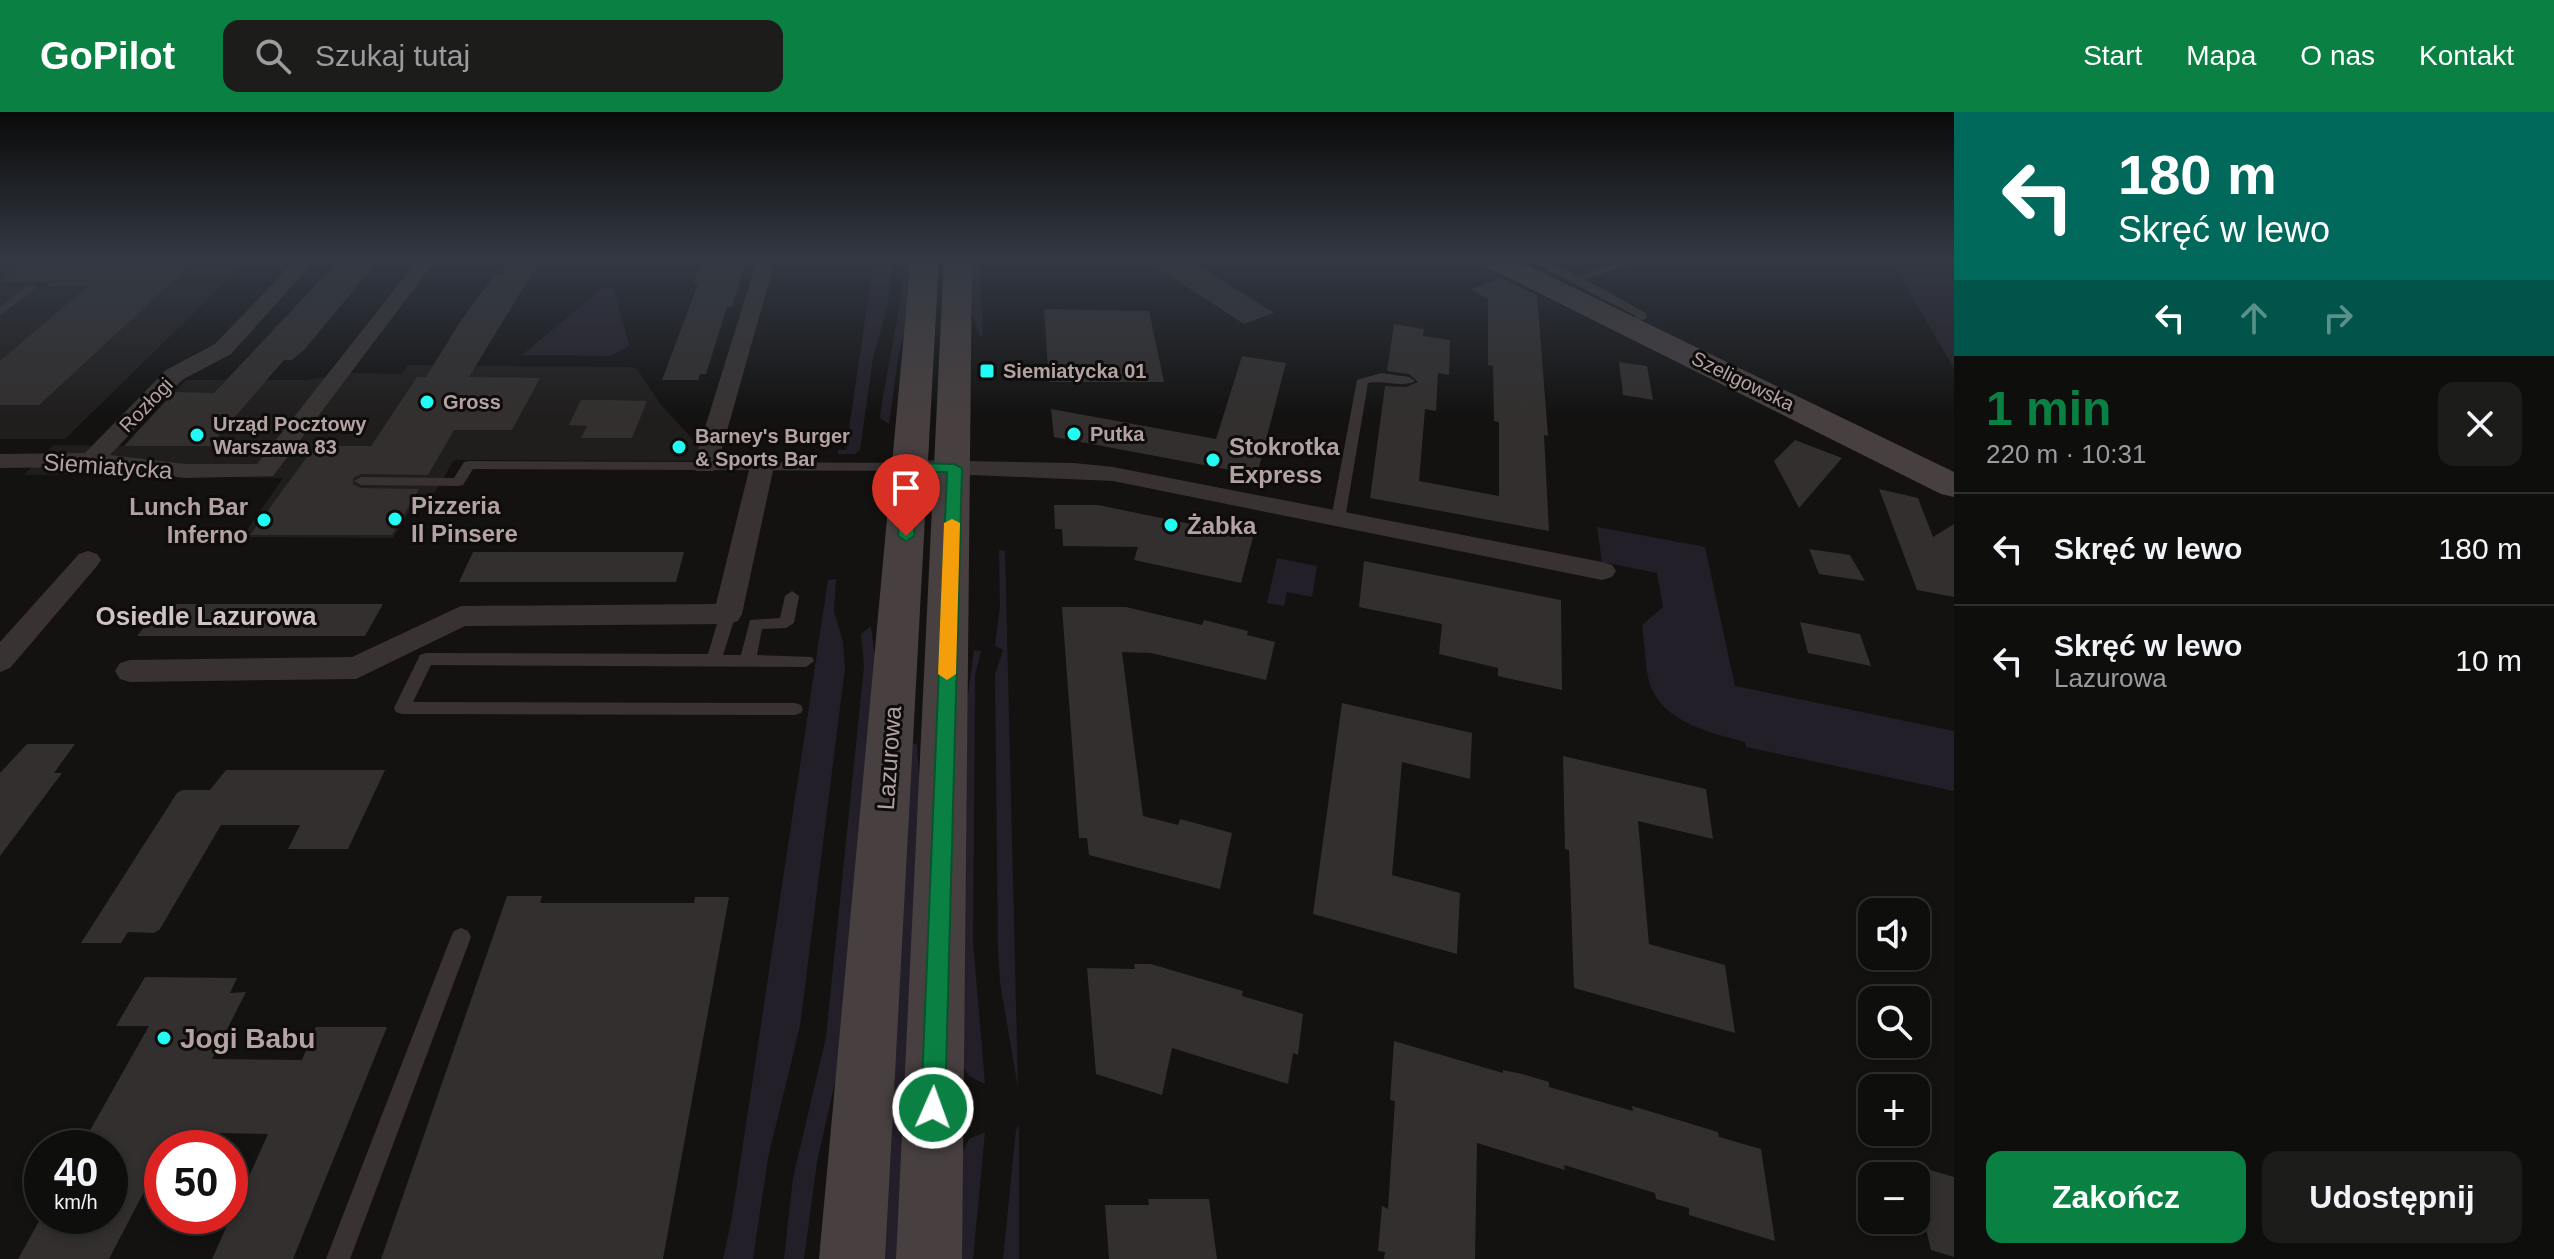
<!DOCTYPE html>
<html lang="pl">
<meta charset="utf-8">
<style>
:root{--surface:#0e0e0d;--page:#1c1c1b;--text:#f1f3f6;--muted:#9b9c9d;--line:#2e2e2e;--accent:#0b8043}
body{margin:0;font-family:Arial,sans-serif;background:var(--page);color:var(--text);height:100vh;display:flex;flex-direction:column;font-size:30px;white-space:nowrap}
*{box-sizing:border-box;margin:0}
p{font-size:26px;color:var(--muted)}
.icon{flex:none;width:44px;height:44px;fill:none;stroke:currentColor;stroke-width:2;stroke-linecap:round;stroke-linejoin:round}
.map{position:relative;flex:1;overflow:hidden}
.details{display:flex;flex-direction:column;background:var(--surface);width:600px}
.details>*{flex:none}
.hud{background:#00695c;color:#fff;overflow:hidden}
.tools{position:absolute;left:1858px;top:786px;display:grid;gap:16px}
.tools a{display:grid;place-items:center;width:72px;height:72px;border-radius:16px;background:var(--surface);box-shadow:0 4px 12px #0003,0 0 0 2px var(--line);font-size:40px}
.speed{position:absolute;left:24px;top:1018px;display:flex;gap:16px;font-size:40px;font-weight:700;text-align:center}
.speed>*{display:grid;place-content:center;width:104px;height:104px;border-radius:50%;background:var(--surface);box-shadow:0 4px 12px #0003,0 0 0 2px var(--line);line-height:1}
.speed small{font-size:20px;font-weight:400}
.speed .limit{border:12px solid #d22;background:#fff;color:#111}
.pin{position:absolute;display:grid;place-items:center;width:68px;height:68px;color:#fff;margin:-82px -34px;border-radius:50% 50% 50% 0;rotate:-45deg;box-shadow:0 0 8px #0007}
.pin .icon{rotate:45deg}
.me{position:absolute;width:88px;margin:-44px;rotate:2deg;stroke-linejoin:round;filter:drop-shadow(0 0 6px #0008)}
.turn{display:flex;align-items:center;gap:28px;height:168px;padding:0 32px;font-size:36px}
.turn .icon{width:104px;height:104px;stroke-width:2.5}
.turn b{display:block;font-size:56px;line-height:68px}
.lanes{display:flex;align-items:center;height:76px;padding:0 32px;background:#0003;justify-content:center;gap:40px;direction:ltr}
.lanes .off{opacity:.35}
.round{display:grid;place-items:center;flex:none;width:84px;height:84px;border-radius:16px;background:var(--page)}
.summary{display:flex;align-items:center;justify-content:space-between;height:136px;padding:0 32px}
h1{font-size:48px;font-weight:700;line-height:60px;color:var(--accent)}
.primary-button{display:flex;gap:16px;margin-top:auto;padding:16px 32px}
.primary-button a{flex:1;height:92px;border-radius:16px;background:var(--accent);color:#fff;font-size:32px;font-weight:700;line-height:92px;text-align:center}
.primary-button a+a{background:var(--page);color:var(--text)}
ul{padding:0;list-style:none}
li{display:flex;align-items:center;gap:24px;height:112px;padding:0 32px;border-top:2px solid var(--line)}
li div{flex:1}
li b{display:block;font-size:30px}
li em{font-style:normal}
header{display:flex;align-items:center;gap:48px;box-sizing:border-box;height:112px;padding:0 40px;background:var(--accent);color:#fff}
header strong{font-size:38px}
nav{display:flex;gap:44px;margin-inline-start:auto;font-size:28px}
.search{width:560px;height:72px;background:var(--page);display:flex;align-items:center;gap:20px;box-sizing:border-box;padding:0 28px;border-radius:16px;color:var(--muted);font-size:30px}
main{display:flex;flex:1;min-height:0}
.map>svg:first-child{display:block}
</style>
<header>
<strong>GoPilot</strong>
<div class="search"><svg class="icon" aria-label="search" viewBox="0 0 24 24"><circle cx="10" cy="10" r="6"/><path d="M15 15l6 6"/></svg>Szukaj tutaj</div>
<nav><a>Start</a><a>Mapa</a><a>O nas</a><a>Kontakt</a></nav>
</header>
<main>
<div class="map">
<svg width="1954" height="1147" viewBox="0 0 1954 1147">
<rect width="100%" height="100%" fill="#131211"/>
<g fill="#201e1d">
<polygon points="0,145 251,145 65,327 0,327"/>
<polygon points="408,253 632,255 637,257 661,293 700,335 695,349 454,348 431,387 417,387 393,426 242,425 283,366 167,364 152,361 24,363 54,333 124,334 186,268 306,268 349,261 402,262"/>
</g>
<g fill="#231f28">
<polygon points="874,145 892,145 888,192 873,246 860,338 855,342 838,342 838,338 846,338"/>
<path d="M905,145h9l-4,52 -12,49 -9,66 -9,-6c7,-55 22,-107 25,-161z"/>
<polygon points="970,145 979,145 983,223 980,224 972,202"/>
<polygon points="1878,145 1954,145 1954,257 1892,150"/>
<polygon points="604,175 614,176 629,234 611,244 522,243"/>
<path d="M1597,415l108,20 30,139 219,45v60l-208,-44 -1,-5c-33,-9 -80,-19 -94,-55 -6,-14 -6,-45 -9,-62l21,-18 -6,-34 -55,-11z"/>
<polygon points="999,438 1005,439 1018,976 1000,870 998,839 995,563 1003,538 995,534 1000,494"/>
<polygon points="1277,446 1317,454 1312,485 1287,480 1284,494 1267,491"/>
<polygon points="836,467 834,499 843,530 845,556 800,914 768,1046 753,1147 723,1147 732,1105 828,468"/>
<polygon points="871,514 876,553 838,957 817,1050 804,1147 784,1147 793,1066 826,925 864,554 861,522"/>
<polygon points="974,538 981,539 975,563 973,829 985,972 969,964 962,953 966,598"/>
<polygon points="908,631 917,632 921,702 902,1147 876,1147"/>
<polygon points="1019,1013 1019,1147 1003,1147 1016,1018"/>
<polygon points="985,1020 973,1147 957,1147 959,1048 969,1027"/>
</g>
<g fill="#322f2e">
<polygon points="32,145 98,146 198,146 39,293 0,293 0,249 88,174 46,174 51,170 0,170"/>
<polygon points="342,145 381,145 305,237 292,248 284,248 210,334 124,334 174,280 214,281"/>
<polygon points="512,145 542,145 469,265 540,266 512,318 454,318 428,363 361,362 353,366 353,372 361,376 419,377 392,423 250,423 315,334 371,334 417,265 426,265 460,210 495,162 501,162"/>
<polygon points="703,145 734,145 733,149 746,149 732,195 727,195 706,262 700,262 698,268 662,268 698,172 693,172"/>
<polygon points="1141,145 1185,145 1274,201 1244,212"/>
<polygon points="1502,166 1537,183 1548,324 1544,323 1549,419 1370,386 1385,274 1406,275 1418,270 1409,262 1387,259 1394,212 1424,217 1423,224 1450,228 1449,263 1438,261 1436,299 1425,297 1419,369 1499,384 1499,310 1494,309 1493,254 1488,253 1488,187 1470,177"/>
<polygon points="1044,197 1149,199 1164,270 1049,270"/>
<polygon points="1242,244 1286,251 1257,363 1054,325 1051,297 1216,327"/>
<polygon points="1619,250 1647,254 1653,288 1623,283"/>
<polygon points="581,288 606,288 647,289 632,326 581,326 587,314 569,313"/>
<polygon points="1795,328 1842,346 1799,396 1774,349"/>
<polygon points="1879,377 1918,386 1933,425 1954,412 1954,485 1917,478"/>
<polygon points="1054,393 1098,393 1253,425 1241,471 1134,448 1138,435 1063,434 1062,417 1055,417"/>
<polygon points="1809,437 1850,443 1865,469 1819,462"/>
<polygon points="473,440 684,440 676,470 459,470"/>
<polygon points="1364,449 1561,488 1562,578 1498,564 1498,556 1439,542 1442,512 1359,495"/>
<polygon points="162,492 383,492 365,524 137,524"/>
<polygon points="1062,495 1126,495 1202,513 1204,508 1248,519 1247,523 1275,530 1266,568 1151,541 1122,540 1143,704 1178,713 1180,707 1232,721 1220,777 1089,743 1087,726 1079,726"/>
<polygon points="1800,510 1860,522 1871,554 1808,541"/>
<polygon points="1342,591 1472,621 1470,667 1402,650 1392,763 1460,781 1457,842 1313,802"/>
<polygon points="27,632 75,632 54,661 62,661 0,744 0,661"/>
<polygon points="1563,644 1706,677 1713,727 1638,709 1649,832 1725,853 1735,921 1574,876 1569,738 1565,737"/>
<polygon points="226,658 385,658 348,737 288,737 300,713 221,713 160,817 154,821 128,820 121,831 81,831 177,681 182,678 210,678"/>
<polygon points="507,784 542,784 540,791 694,791 695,785 729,785 663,1147 381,1147"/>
<polygon points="1134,852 1151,852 1195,865 1243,879 1242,884 1303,902 1298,943 1293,941 1288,972 1172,936 1162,983 1096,962 1087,856 1135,857"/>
<polygon points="145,865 237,866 230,881 246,880 212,947 302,948 316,915 387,915 293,1147 212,1147 268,1022 175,1020 167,1036 162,1036 162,1045 109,1147 18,1147 42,1104 110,1104 110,1036 80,1036 149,914 116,914"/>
<polygon points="1394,929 1503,961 1503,958 1522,962 1549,970 1549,975 1633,999 1632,994 1718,1020 1719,1025 1761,1037 1775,1129 1689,1103 1689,1096 1656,1087 1655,1081 1564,1053 1565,1058 1477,1031 1475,1147 1384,1147 1385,1140 1378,1139 1382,1094 1388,1097 1395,989 1390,988"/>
<polygon points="1910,1052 1954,1065 1954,1145 1931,1138 1916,1076 1916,1064 1913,1064"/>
<polygon points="1148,1087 1209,1087 1217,1147 1109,1147 1105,1093 1149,1093"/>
</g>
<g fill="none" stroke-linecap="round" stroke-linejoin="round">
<g fill="#383332" fill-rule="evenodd">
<polygon points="1523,145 1535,145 1578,164 1624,148 1632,148 1632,152 1586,168 1646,201 1647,206 1630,214 1622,214 1622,210 1636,204"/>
<polygon points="28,173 37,175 0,203 0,195"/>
<path d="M1381,261l28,4 6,4c-11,7 -32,-1 -47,2l-23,136 -7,4 -5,-1 -2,-3 26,-139z"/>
<polygon points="469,349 911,351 917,355 911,359 473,357 463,373 458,374 361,373 354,369 361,365 454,366 464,350"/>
<polygon points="792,479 799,484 794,511 786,516 762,517 757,543 812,545 814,549 806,555 431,553 413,590 795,591 801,593 803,597 801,601 795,603 402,602 396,600 394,596 420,543 426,541 708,542 720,502 728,497 736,502 723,543 741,543 750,508 780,506 785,484"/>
<polygon points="461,816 468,819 471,825 350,1147 326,1147 451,825 454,819"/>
</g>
<g fill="#383332" fill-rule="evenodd">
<polygon points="299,145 318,145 231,242 182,268 110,343 185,352 257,352 420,145 438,145 273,364 185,366 92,355 0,356 0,342 85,341 166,258 215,232"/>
<polygon points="758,145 776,145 717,354 714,359 696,359 693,354"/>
<polygon points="762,347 771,349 774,354 742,502 738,509 728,512 465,514 356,567 130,570 120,567 115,559 120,551 130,548 352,545 461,494 716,492 750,354 753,349"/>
<polygon points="911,348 1074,351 1113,355 1602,450 1612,453 1616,459 1612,465 1602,468 1113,369 902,360 899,355 902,350"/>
<polygon points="88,439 97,442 101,448 97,454 10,556 0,560 0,530 79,442"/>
</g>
<g fill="#484040" fill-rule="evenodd">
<polygon points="911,145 939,145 885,1147 819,1147"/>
<polygon points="944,145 972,145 962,1147 896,1147"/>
<polygon points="1475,145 1510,145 1954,360 1954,385 1941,382 1479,151"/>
</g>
</g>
<linearGradient id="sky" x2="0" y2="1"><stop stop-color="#0a0a09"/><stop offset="0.48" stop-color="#333943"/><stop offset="1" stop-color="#333943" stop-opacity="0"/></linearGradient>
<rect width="1954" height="305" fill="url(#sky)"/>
<polygon fill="#0b8043" stroke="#07532c" stroke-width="2" points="911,351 954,352 962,356 945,996 942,1005 933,1009 924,1005 921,996 947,360 918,360 914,424 906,429 898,424 903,355"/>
<polygon fill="#f59e0b" points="952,407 960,411 956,562 947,568 938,562 944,411"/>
<g fill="#21fbf4" stroke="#0e0d0c" stroke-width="3">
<rect x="979" y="251" width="16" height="16" rx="4"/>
<circle cx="427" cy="290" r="8"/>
<circle cx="1074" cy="322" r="8"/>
<circle cx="197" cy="323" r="8"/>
<circle cx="679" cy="335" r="8"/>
<circle cx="1213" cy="348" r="8"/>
<circle cx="395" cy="407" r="8"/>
<circle cx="264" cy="408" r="8"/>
<circle cx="1171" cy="413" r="8"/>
<circle cx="164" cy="926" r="8"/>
</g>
<g text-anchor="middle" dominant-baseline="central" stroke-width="6" stroke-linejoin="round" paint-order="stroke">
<g font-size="20" font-weight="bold" fill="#b4a2a2" stroke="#0e0d0c" text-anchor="start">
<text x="1003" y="259">Siemiatycka 01</text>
<text x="443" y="290">Gross</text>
<text x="213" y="312">Urząd Pocztowy<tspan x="213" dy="23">Warszawa 83</tspan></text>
<text x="1090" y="322">Putka</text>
<text x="695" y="324">Barney's Burger<tspan x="695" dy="23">&amp; Sports Bar</tspan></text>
</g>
<g font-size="20" fill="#b4a2a2" stroke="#0e0d0c">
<text transform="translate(1743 269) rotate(26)">Szeligowska</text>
<text transform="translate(146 293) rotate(-46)">Rozłogi</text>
</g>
<g font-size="24" font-weight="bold" fill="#b4a2a2" stroke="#0e0d0c" text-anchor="start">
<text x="1229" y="334">Stokrotka<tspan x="1229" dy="28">Express</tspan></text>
<text x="411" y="393">Pizzeria<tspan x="411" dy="28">Il Pinsere</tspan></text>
<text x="248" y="394" text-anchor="end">Lunch Bar<tspan x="248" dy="28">Inferno</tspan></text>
<text x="1187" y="413">Żabka</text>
</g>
<g font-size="24" fill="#b4a2a2" stroke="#0e0d0c">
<text transform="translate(108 354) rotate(4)">Siemiatycka</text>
<text transform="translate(889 646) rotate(-86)">Lazurowa</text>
</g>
<g font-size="26" font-weight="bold" fill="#d0c3c3" stroke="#0e0d0c">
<text x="206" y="504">Osiedle Lazurowa</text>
</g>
<g font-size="28" font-weight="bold" fill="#b4a2a2" stroke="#0e0d0c" text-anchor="start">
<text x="180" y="926">Jogi Babu</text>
</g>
</g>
</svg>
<div class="tools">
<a><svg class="icon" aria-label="sound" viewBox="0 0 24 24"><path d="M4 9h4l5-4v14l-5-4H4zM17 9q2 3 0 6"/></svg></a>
<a><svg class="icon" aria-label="search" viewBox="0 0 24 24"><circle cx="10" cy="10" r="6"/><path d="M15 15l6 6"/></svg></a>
<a>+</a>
<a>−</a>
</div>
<div class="speed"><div>40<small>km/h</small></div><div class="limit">50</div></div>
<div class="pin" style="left:906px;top:424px;background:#d93025"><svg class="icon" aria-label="arrive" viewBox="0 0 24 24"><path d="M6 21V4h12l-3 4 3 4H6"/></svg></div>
<svg class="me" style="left:933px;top:996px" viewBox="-20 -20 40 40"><circle r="17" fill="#0b8043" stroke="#fff" stroke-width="3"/><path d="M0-11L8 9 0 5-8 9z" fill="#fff"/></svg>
</div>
<section class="details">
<div class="hud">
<div class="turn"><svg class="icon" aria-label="left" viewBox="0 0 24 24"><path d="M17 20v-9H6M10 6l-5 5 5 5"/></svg><div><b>180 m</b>Skręć w lewo</div></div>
<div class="lanes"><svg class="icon" aria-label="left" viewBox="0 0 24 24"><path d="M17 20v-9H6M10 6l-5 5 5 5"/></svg><svg class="icon off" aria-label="ahead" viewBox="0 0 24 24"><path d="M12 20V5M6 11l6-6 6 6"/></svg><svg class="icon off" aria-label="right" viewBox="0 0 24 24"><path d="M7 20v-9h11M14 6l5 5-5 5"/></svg></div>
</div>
<div class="summary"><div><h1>1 min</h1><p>220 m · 10:31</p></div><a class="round"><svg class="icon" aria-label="close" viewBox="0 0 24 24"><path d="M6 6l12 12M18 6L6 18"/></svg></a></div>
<ul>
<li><svg class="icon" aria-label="left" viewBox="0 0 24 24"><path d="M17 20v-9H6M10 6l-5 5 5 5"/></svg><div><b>Skręć w lewo</b></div><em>180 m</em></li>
<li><svg class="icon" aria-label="left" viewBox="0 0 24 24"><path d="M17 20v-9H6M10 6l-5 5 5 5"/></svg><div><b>Skręć w lewo</b><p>Lazurowa</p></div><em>10 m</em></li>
</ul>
<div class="primary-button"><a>Zakończ</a><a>Udostępnij</a></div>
</section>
</main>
